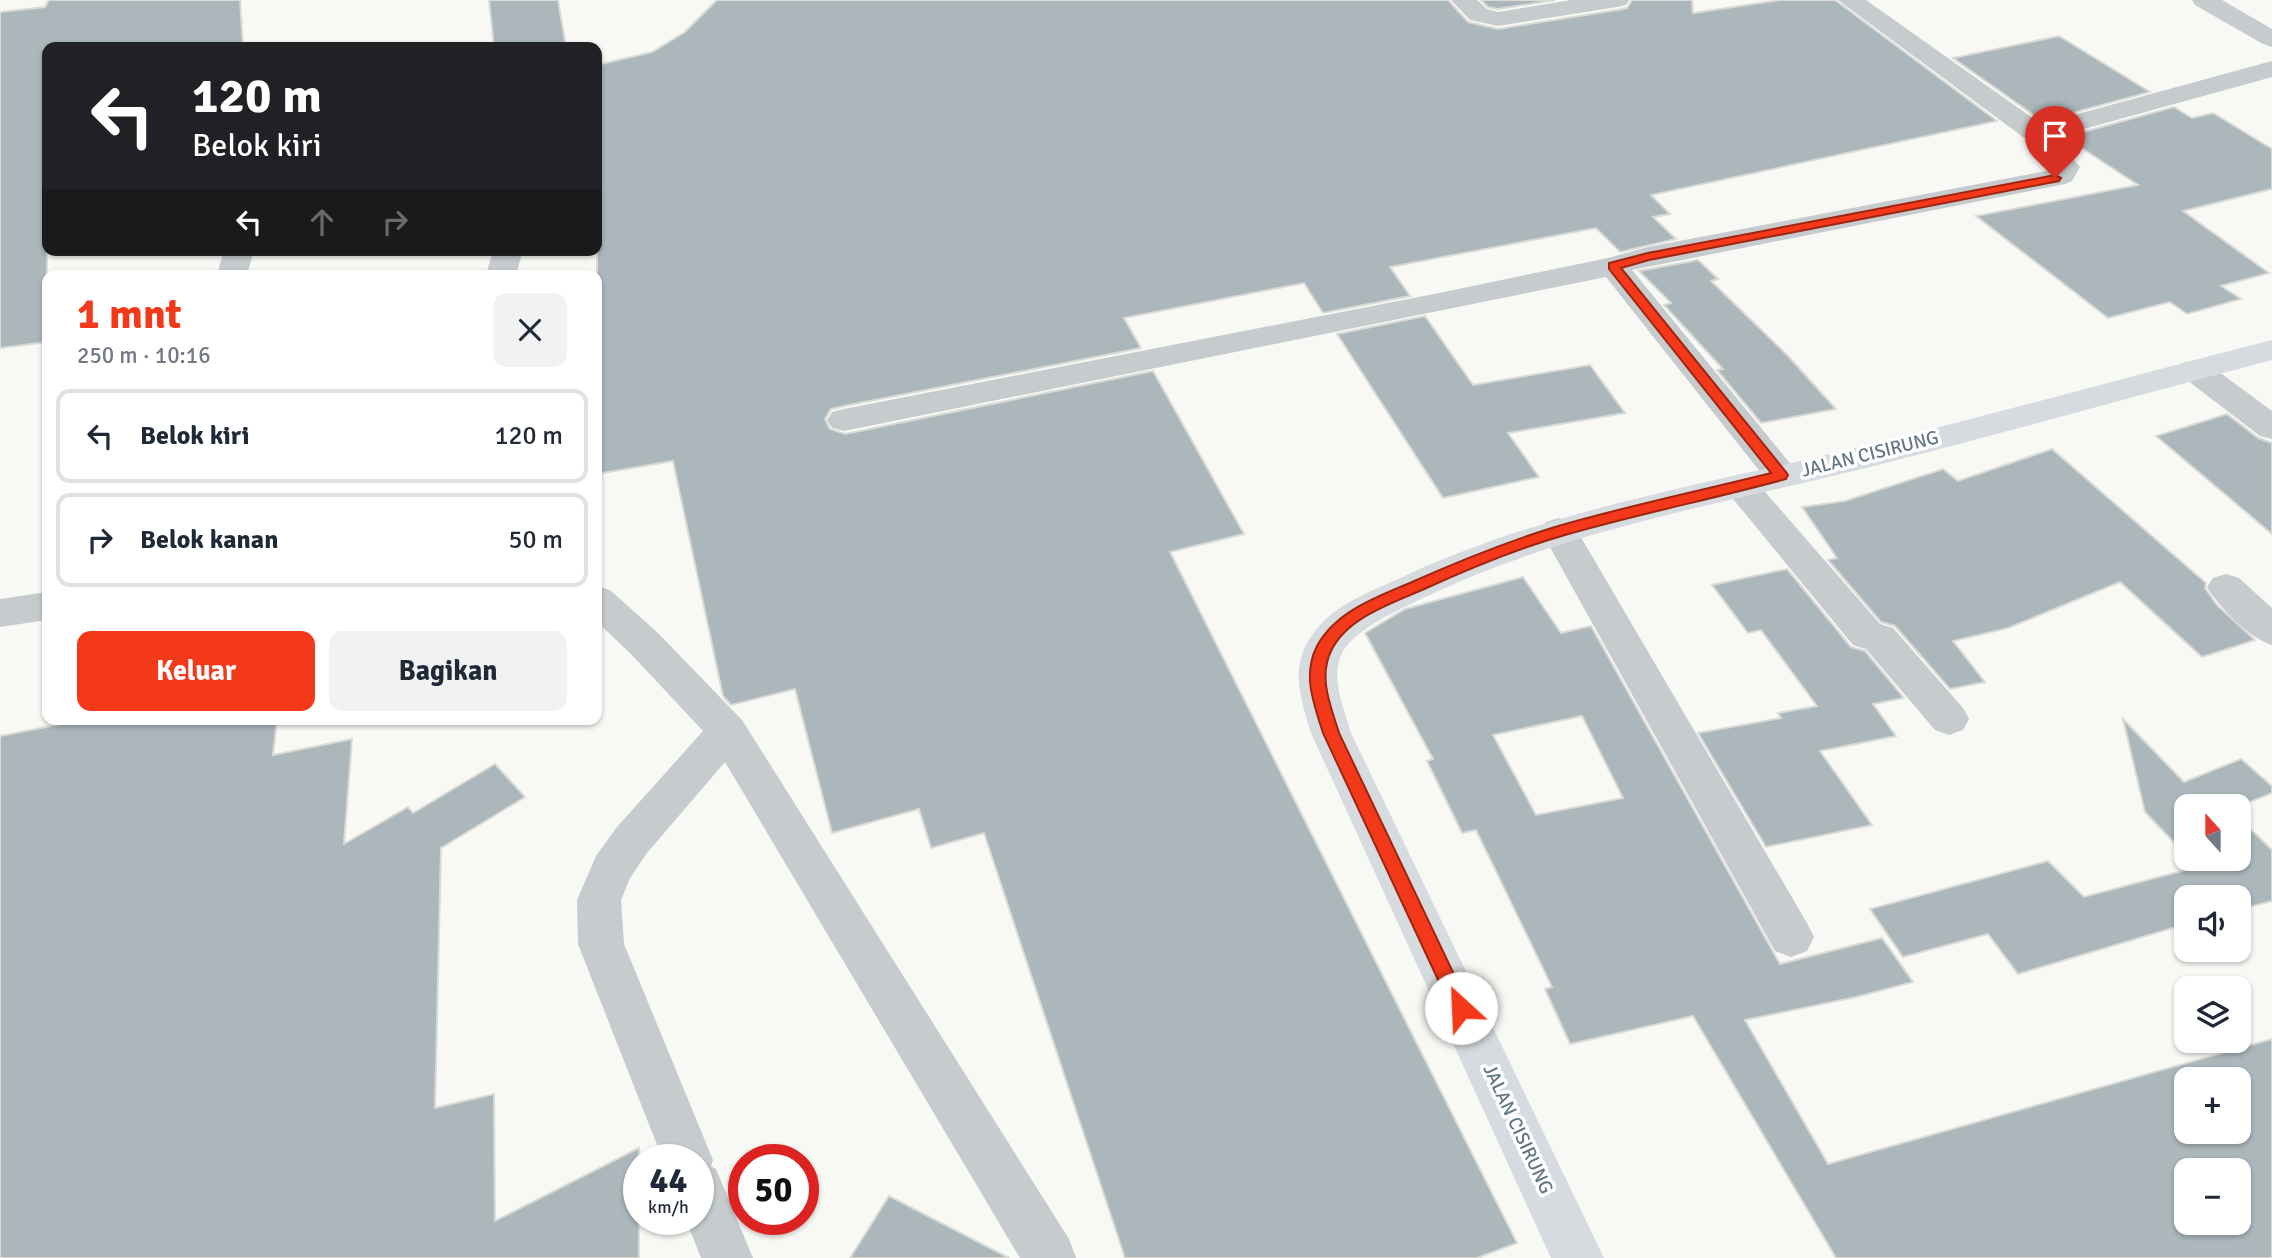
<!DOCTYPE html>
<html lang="id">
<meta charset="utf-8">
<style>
:root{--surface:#fff;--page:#f2f2f3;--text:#1f2937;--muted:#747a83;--line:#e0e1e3;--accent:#f4391a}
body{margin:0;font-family:Signika,sans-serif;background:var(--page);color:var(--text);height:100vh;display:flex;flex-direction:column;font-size:26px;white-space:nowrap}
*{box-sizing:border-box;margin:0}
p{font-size:23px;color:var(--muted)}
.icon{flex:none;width:38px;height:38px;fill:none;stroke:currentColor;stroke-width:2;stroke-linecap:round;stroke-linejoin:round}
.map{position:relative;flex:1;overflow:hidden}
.drawer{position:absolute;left:42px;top:270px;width:560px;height:455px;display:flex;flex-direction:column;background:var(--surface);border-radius:14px;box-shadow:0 2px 5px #0004}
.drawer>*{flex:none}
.guide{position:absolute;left:42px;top:42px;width:560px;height:214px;border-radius:14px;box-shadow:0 2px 5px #0004;background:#202124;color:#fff;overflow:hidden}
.needle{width:46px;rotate:339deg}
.controls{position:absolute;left:2174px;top:794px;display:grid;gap:14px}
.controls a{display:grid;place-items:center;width:77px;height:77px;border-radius:14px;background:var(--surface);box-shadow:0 2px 5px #0004;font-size:35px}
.speed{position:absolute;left:623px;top:1144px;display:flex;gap:14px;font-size:35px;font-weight:700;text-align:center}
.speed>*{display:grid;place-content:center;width:91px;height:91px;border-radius:50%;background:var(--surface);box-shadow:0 2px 5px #0004;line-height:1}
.speed small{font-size:18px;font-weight:400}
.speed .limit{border:10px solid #d22;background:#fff;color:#111}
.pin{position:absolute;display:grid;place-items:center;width:60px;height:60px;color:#fff;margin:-72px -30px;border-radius:50% 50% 50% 0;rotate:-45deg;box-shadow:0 0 7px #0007}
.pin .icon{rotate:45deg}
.me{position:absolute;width:77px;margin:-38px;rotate:335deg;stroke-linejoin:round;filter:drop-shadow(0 0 5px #0008)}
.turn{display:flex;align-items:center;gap:24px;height:147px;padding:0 35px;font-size:32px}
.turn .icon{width:91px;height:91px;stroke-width:2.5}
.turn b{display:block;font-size:49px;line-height:60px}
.lanes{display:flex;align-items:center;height:66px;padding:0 35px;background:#0003;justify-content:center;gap:35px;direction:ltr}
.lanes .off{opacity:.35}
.round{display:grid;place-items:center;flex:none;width:74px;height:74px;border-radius:14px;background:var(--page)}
.headline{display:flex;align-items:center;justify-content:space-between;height:119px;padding:0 35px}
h1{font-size:42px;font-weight:800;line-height:52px;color:var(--accent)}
.cta{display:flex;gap:14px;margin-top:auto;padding:14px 35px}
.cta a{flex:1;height:80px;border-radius:14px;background:var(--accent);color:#fff;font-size:28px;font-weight:800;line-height:80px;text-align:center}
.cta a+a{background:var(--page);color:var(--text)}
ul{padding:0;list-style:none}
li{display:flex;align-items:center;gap:21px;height:94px;margin:0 14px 10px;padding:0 21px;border:4px solid var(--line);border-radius:14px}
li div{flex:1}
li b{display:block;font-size:26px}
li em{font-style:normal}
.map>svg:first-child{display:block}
</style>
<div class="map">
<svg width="2272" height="1258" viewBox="0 0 2272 1258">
<rect width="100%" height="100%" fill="#f8f8f5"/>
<g fill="#abb7bb" stroke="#dadad7" stroke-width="2" fill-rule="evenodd">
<polygon points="49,0 240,0 243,47 47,47 47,342 0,348 0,12 45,7"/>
<polygon points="489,0 558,0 566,47 494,47"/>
<polygon points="717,0 1448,0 1468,22 1498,29 1617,10 1627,8 1632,0 1692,0 1693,13 1780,0 1835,0 1997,121 1651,195 1670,214 1653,217 1676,239 1620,252 1596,228 1390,267 1410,296 1323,313 1304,283 1124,318 1141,348 844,406 831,409 825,419 830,429 845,434 1153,371 1244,534 1170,552 1517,1243 1477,1258 1125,1258 984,833 931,848 919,809 832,833 795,689 731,705 723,696 673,461 597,474 597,65 652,52 685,32"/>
<polygon points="1481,0 1555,0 1498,9 1488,7"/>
<polygon points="2059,36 2150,92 2042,121 1953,58"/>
<polygon points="2174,107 2192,118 2213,113 2272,149 2272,189 2183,211 2269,273 2221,286 2241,299 2187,314 2170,302 2108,318 1976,216 2138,185 2065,137"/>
<polygon points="1698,260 1718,279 1711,281 1788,356 1836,409 1761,423 1717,370 1723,369 1664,305 1671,303 1639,271"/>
<polygon points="1425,316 1473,385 1590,365 1625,413 1508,433 1539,477 1443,498 1337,334"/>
<polygon points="2227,414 2258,438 2272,443 2272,534 2156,436"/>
<polygon points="2052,449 2206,583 2205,588 2217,605 2255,640 2202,657 2120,582 2008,628 1953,641 1985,682 1950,689 1895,626 1881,622 1828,560 1837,558 1802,507 1845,501 1943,469 1958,481"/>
<polygon points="1787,569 1851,647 1865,651 1904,698 1873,704 1896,736 1820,751 1872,825 1766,847 1698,733 1781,718 1778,713 1817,706 1761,630 1748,633 1712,585"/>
<path d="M1523,577l38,56 30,-7 189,338 102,-26 31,44 -57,15 -111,23 83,144 444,-125v219h-436l-143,-242 -123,28 -25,-55 7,-2 -76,-157 -14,3 -35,-72 6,-2 -68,-126 40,-24zM1582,716l41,82 -87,17 -43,-80zM2186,1080h52v52h-52zM2186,1171h52v52h-52z"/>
<polygon points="87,719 277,719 273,755 352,739 344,844 408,807 413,813 495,764 525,797 441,848 435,1108 494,1094 495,1221 639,1148 639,1258 0,1258 0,736"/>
<polygon points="2123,719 2184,782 2241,759 2272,786 2272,793 2238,807 2186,807 2186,855 2145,812"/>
<polygon points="2238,817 2272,850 2272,901 2238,910 2238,898 2186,898 2186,924 2018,974 1988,934 1903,957 1870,909 2048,861 2084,897 2197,867 2190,859 2238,859"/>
<polygon points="889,1196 1009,1258 850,1258"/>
</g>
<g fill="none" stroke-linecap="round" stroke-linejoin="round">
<g fill="#c6cbce" fill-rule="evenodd">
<polygon points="1451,0 1477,0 1487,9 1498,12 1571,0 1629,0 1626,5 1617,7 1498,26 1470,20"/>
<polygon points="1838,0 1866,0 2041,124 2272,61 2272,77 2055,137 2080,167 2072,181 2065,184 1632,270 1793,467 1799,475 1793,483 1781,487 1769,483 1606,277 844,431 832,428 827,420 832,412 844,409 1429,295 1608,258 1648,247 2051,170 2027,140"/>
<polygon points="2192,0 2222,0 2272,29 2272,47 2263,44 2195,5"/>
<polygon points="224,250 254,250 247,275 217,275"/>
<polygon points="493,250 523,250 516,275 486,275"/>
<polygon points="2195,360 2207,363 2272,411 2272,439 2260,436 2183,377 2179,370 2183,363"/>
<polygon points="1741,474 1753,478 1880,624 1893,628 1963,708 1969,719 1963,730 1949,735 1935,730 1866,649 1853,645 1729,494 1723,486 1729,478"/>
<polygon points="1559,518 1572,522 1807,923 1814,937 1807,951 1791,957 1775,951 1541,531 1546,522"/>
<path d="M2226,574l13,4 33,30v37c-22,-6 -53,-38 -65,-58l6,-9z"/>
<polygon points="597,586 610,590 659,634 742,720 1069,1239 1076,1258 1020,1258 725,762 647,853 630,878 621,900 624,944 713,1160 711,1166 716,1169 753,1258 701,1258 686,1220 698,1220 698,1160 663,1160 578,944 577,900 596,856 617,827 703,731 631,654 597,622"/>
<polygon points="47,592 47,620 0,627 0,599"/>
</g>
<path fill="#d5dbde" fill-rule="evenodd" d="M2272,340v20c-133,35 -265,72 -398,106 -152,38 -310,64 -451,132 -25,12 -53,24 -73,44 -25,25 -7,63 1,91l253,525h-53l-240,-525c-13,-42 -23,-73 10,-109 20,-22 51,-33 77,-45 150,-71 318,-96 478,-136 132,-33 264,-69 396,-103z"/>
</g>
<path fill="#f4391a" stroke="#9f2511" stroke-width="2" d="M2055,175l6,3 -2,3 -410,79 -28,8 165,204 2,3 -2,4c-73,20 -148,35 -221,56 -49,14 -97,34 -143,55 -32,14 -75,28 -91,61 -13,27 0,56 8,82l131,275 -3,6 -6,3 -7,-3 -131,-281c-9,-29 -21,-58 -6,-87 19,-35 60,-49 95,-64 47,-21 94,-40 143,-55 71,-21 145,-36 216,-54l-162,-204v-6l39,-10z"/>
<g text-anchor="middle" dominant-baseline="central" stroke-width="7" stroke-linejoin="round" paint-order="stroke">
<g font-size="19" fill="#607783" stroke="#fff">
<text transform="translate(1870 454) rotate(-14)">JALAN CISIRUNG</text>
<text transform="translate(1518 1129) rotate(65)">JALAN CISIRUNG</text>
</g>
</g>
</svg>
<div class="controls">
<a><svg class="needle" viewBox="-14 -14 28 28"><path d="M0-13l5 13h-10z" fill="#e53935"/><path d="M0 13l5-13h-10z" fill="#747a83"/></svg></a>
<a><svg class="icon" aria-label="sound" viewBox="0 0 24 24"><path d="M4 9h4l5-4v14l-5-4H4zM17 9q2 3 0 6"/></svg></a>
<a><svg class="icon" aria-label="layers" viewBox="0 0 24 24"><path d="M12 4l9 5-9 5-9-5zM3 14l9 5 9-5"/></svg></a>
<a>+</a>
<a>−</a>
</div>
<div class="speed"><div>44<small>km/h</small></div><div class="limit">50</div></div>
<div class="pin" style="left:2055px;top:178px;background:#d93025"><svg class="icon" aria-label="arrive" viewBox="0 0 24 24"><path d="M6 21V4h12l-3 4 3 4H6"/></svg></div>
<svg class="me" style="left:1461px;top:1008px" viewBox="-20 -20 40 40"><circle r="19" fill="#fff"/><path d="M0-13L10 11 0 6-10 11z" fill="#f4391a"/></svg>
<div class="guide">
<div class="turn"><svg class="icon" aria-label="left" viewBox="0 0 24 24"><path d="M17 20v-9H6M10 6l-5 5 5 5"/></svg><div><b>120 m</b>Belok kiri</div></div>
<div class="lanes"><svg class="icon" aria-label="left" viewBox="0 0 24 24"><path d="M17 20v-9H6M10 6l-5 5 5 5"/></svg><svg class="icon off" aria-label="ahead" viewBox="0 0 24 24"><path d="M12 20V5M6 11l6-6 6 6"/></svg><svg class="icon off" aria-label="right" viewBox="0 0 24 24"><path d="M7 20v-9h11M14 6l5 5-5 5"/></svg></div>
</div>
<section class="drawer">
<div class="headline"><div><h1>1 mnt</h1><p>250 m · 10:16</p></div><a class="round"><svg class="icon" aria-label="close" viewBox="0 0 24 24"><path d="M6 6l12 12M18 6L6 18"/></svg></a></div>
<ul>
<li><svg class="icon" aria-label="left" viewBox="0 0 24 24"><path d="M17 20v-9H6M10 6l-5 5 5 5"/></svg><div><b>Belok kiri</b></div><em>120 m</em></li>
<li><svg class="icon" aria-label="right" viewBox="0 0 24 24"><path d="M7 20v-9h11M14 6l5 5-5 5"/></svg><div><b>Belok kanan</b></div><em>50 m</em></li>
</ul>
<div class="cta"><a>Keluar</a><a>Bagikan</a></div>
</section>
</div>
